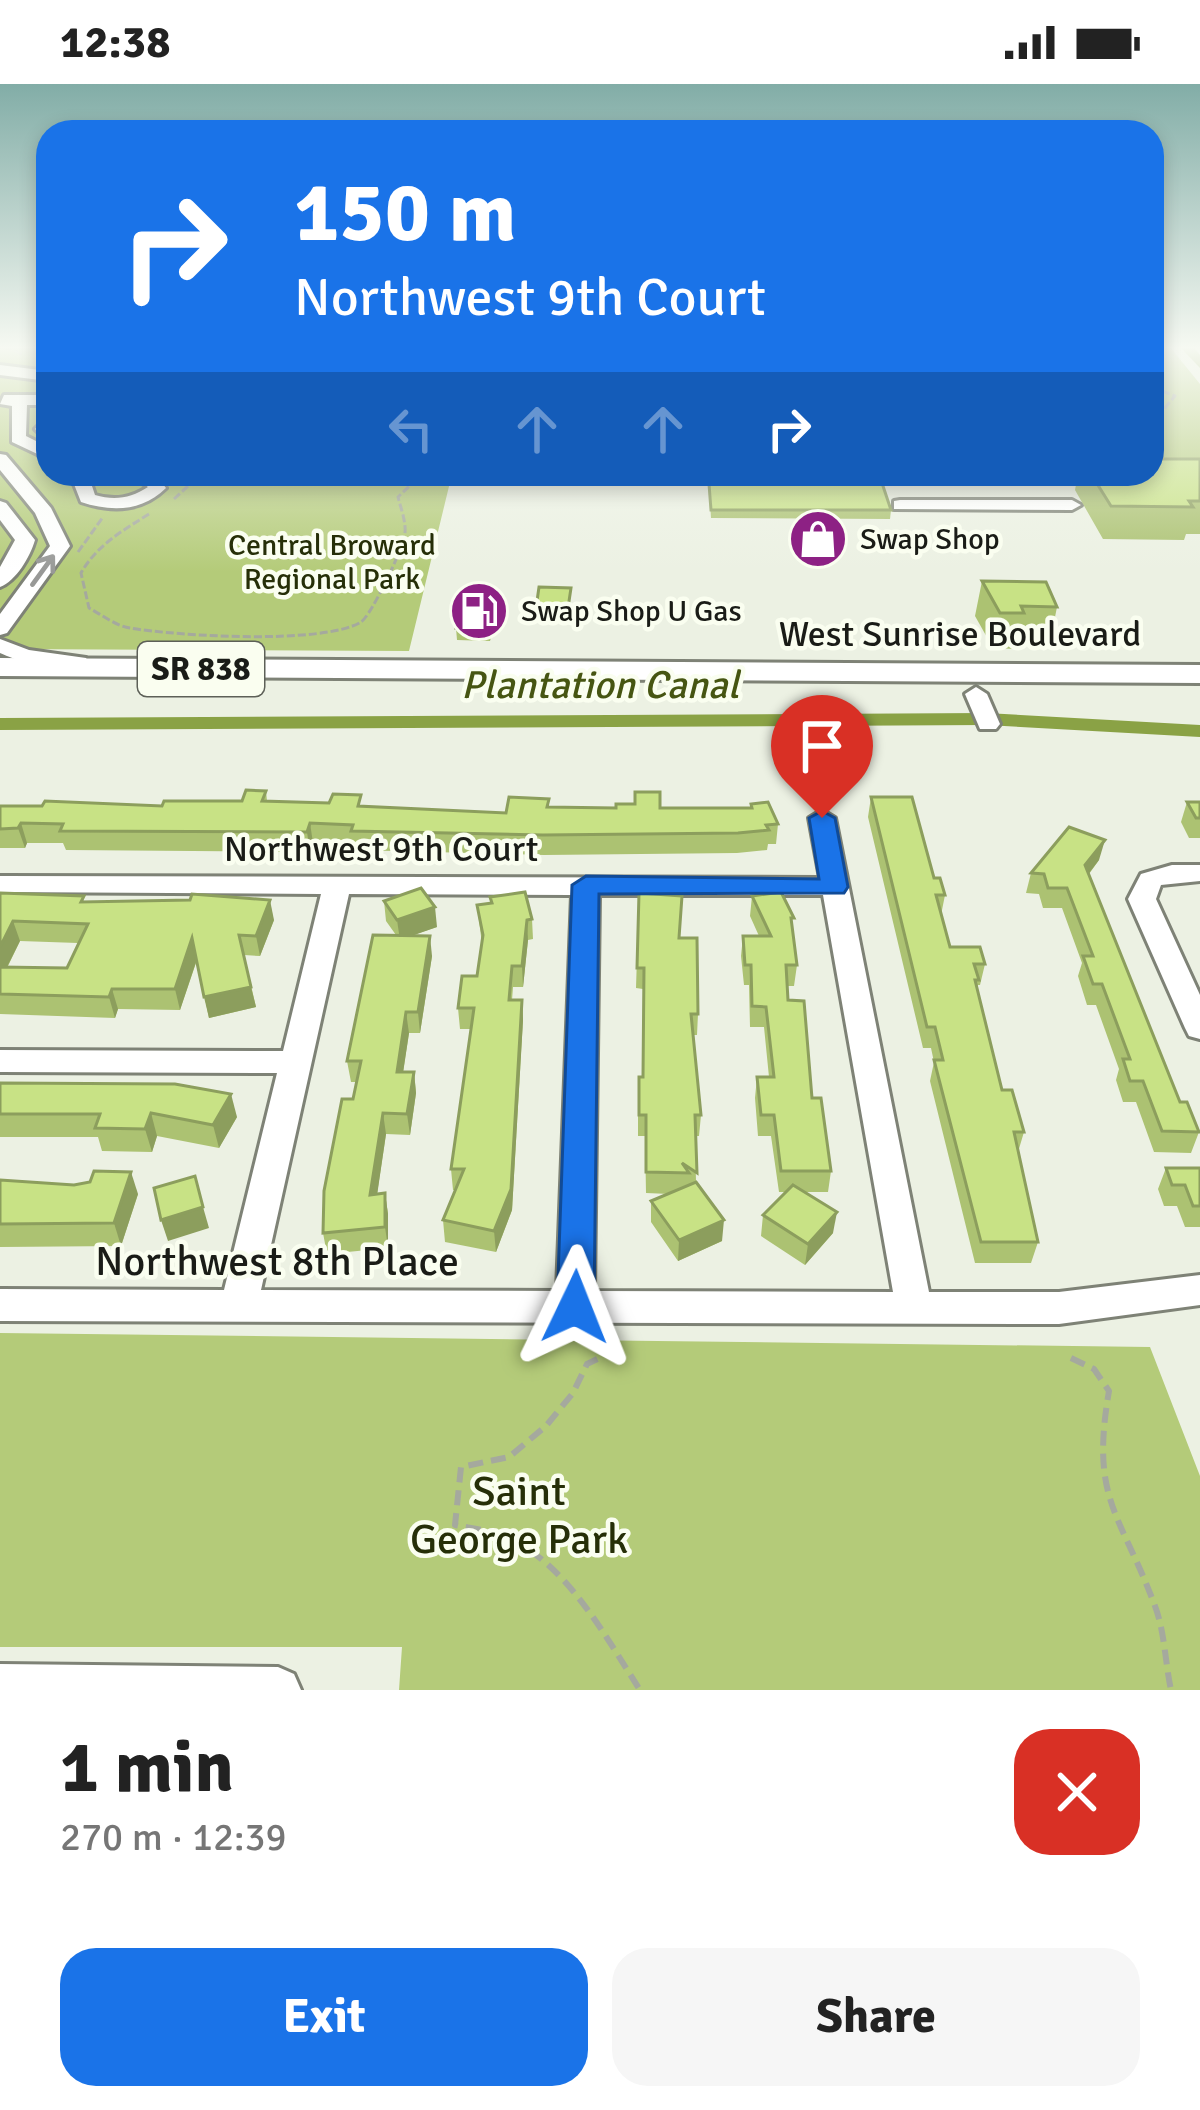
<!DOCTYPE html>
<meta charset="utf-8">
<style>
:root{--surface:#fff;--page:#f6f6f6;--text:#222;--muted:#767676;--accent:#1a73e8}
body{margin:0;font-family:Signika,sans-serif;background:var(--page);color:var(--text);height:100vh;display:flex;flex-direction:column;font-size:45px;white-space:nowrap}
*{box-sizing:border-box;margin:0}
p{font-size:39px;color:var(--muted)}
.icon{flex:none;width:66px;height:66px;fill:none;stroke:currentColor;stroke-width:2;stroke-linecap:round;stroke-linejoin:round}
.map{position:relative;height:1606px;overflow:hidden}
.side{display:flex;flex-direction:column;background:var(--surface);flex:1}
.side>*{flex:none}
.top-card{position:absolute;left:36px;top:36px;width:1128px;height:366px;border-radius:36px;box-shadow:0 6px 18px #0003;background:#1a73e8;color:#fff;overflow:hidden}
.pin{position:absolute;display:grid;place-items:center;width:102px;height:102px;color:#fff;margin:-123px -51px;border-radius:50% 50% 50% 0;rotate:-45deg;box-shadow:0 0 12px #0007}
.pin .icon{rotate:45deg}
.me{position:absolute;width:132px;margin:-66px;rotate:2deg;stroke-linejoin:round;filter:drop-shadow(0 0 9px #0008)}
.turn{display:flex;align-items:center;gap:42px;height:252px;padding:0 60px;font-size:54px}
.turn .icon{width:156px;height:156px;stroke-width:2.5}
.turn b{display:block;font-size:84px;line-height:102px}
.lanes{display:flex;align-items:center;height:114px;padding:0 60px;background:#0003;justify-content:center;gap:60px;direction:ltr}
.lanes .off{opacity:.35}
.round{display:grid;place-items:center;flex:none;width:126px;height:126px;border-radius:36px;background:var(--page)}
.overview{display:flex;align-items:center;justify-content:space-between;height:204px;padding:0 60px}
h1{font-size:72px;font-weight:700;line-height:90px}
.button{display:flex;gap:24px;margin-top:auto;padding:24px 60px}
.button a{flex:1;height:138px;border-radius:36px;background:var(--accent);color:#fff;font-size:48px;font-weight:700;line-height:138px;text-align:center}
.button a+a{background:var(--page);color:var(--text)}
.status{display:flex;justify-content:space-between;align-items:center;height:84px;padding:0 60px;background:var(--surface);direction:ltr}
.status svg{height:33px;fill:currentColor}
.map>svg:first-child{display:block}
</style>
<div class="status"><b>12:38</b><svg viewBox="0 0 49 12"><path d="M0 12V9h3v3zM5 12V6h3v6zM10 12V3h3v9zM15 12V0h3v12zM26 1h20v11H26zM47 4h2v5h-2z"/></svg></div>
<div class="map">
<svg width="1200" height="1606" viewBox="0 0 1200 1606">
<rect width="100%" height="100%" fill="#ecf1e3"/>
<g fill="#b4cb79">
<polygon points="0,263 48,263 48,390 452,390 409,567 0,565"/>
<polygon points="1152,263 1170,263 1200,300 1200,391 920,390 1152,390"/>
<polygon points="0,1249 1150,1263 1200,1392 1200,1606 399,1606 402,1563 0,1563"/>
</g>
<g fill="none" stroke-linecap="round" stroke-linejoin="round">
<g fill="#8aa245" fill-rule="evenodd">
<polygon points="1180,263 1193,263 1200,271 1200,284"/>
<polygon points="986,629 1200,641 1200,653 986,641 0,646 0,634"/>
</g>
<defs>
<g id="minor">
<polygon points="0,281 48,287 48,297 0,291"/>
<polygon points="48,311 48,321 27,321 26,352 48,363 48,375 12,358 12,322 0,320 4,311"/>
<polygon points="48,332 48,357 35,345"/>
<polygon points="0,370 6,371 51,424 70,462 7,549 0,551 0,530 50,462 35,429 0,386"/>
<path d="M70,390h18l7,21c20,6 36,3 53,-8l-18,-13h25l11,14c-24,24 -55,24 -85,14z"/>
<polygon points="900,416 1072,416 1081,421 1072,426 894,425 894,417"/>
<path d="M0,417l6,2 29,37c-5,17 -19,41 -35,47v-20l15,-27 -15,-20z"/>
<path d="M0,555l29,11 57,8 3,5c-20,15 -67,0 -89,-10z"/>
<polygon points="976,603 987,610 1000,640 996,645 980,645 965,610"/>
<path d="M822,726l13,8 94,474h130l141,-17v30l-141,19 -1059,-3v-32l224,1 53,-217 -277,-1v-22l283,1 38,-157 -321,-2v-16l820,2 -11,-60zM349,810l223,1 -15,396 -296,-1zM599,811h224l70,397 -299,-1z"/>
<polygon points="1172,781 1200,781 1200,797 1161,801 1156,815 1200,911 1200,955 1189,952 1185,944 1128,815 1141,790"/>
<polygon points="0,1580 278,1583 294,1590 301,1606 0,1606"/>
</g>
<polygon id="major" points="0,574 1200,581 1200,599 0,592"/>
</defs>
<use href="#minor" stroke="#7e8276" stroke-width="6"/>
<use href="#major" stroke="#7e8276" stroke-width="6"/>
<g stroke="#a5a99e" stroke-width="3" stroke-dasharray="8 3" stroke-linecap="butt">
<polyline points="4,263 25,271"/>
<polyline points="1152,303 1175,312 1152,339"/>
<polyline points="174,415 201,390"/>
<path d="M149,430c-27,17 -52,31 -68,59l8,35c13,7 27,18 41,20 47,8 193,17 231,-6 10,-6 43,-75 44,-89 1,-12 -4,-24 -7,-36l24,-23"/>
<polyline points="78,468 103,433"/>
</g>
<g stroke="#a5a99e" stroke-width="6" stroke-dasharray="15 8" stroke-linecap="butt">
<path d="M618,1265l-31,15 -14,29 -27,33 -37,31 -48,10 -6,58c18,4 39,5 56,14 59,30 94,97 129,151"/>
<path d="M1071,1274l23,11 15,22c-19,109 11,121 46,215 10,27 10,56 16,84"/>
</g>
<use href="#minor" fill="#fff" fill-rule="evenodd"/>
<use href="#major" fill="#fff" fill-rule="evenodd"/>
</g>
<g fill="#acc272" fill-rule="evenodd">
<polygon points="7,263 48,263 48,275"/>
<polygon points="1200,375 1200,450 1186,450 1184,456 1103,455 1075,406 1078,390 1152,390"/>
<polygon points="709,400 891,426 890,435 711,434"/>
<polygon points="982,497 1057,523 1050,558 1018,558 1016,565 993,564 975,532"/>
<polygon points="571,504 568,533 536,533 536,524"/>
<polygon points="495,522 490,557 457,556 456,544"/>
<polygon points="266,707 267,717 506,729 549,715 549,723 750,724 751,720 778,740 776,760 768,760 767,766 737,769 544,771 354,766 353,761 313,759 310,768 66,766 63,759 27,759 25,764 0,764 0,722 162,722 242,717"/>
<polygon points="871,713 945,811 941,831 950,863 985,880 980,901 978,901 977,904 1002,1006 1024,1048 1018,1068 1038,1158 1031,1179 975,1179 930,997 934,978 931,964 923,964 868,733"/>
<polygon points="1187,718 1200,734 1200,754 1189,754 1181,738"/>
<polygon points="1099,776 1089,790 1180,1018 1199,1048 1191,1069 1154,1068 1136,1018 1123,1018 1116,996 1119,985 1096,921 1087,921 1078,892 1082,879 1062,824 1043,824 1039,810 1026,809 1031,789"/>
<path d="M0,809l274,27 -14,36 -16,-1 12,52 -47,11 -12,-58 -17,50 -62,-1 -3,9 -115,-4zM20,857l58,2 -11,25h-60z"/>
<polygon points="639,809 698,930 697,951 693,951 701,1031 699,1052 695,1052 696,1098 722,1157 678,1177 651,1138 651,1117 669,1110 646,1109 645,1052 638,1052 638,1014 643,993 643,905 636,904"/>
<polygon points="752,812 793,850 797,881 794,902 787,902 788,916 831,1087 828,1108 805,1108 833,1149 805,1181 761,1152 763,1131 786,1108 779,1108 771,1052 758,1052 755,1014 757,993 769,993 764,943 750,943 749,901 744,901 741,872 743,852 759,852 750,832"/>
<polygon points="490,813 532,835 533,855 528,856 523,903 513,903 512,916 522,916 523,936 512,1126 496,1168 445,1158 443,1136 455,1106 453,1106 451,1085 471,945 460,945 458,924 477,892 482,860 477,821 491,819"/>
<polygon points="384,817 437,843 413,851 432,872 420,949 409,949 403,988 414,988 416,1009 410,1051 386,1050 377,1110 385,1109 388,1130 388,1164 327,1170 323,1149 357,998 351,998 347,977 396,851 386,837"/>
<polygon points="0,999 237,1033 219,1064 157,1052 152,1068 102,1067 98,1053 0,1053"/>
<polygon points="1166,1084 1200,1084 1200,1143 1185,1143 1177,1122 1164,1122 1158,1105"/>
<polygon points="0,1096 138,1110 121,1162 0,1163"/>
</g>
<g fill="#8c9e5d">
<polygon points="495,510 495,522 490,557 489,544"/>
<polygon points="21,739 27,759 25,764 18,744"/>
<polygon points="310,739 313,759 310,768 307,748"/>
<polygon points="1105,756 1099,776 1080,801 1085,781"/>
<polygon points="270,816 274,836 260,872 256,852"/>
<polygon points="435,823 437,843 400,856 397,836"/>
<polygon points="527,836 528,856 523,903 522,882"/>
<polygon points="13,837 20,857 0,897 0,863"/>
<polygon points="430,852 432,872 420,949 418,928"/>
<polygon points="192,854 197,875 180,926 175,905"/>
<polygon points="251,903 256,923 209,934 204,913"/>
<polygon points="112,905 118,925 115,934 109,913"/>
<polygon points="522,916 523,936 512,1126 496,1168 494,1147"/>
<polygon points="406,928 409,949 400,1009 397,988"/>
<polygon points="414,988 416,1009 410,1051 407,1030"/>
<polygon points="231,1010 237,1033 219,1064 213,1041"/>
<polygon points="151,1029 157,1052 152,1068 145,1045"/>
<polygon points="383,1029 386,1050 374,1132 370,1111"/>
<polygon points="131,1088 138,1110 121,1162 114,1139"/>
<polygon points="385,1109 388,1130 388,1164 385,1143"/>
<polygon points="203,1123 209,1144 168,1157 161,1136"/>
<polygon points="837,1128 833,1149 805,1181 808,1160"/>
<polygon points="724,1136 722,1157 678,1177 679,1156"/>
</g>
<g fill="#c8e285" stroke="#8c9e5d" stroke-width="3">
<polygon points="1152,375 1200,375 1200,417 1189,417 1193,423 1111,422 1091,390 1152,390"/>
<polygon points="872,390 879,390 891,426 711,426 709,400 719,397 869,400"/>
<polygon points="982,497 1046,498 1057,523 1021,522 1024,529 1000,529"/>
<polygon points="539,503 571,504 568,524 536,524"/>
<polygon points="463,510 495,510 489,544 456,544"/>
<polygon points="246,706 266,707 262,717 329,719 333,710 361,711 358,722 506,729 509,713 549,715 547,723 616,724 616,720 635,720 635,708 660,708 660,724 752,724 751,720 768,718 778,740 766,741 769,746 738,749 543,751 351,747 353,741 310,739 307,748 60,747 63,740 21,739 18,744 0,745 0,722 42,722 45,717 162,722 164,717 242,717"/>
<polygon points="871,713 912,713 934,794 940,794 945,811 936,811 950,863 980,863 985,880 974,880 979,896 975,896 1002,1006 1012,1006 1024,1048 1014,1048 1038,1158 981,1158 934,976 943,976 935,943 927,943"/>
<polygon points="1187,718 1200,718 1200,734 1196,734"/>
<polygon points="1069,743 1105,756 1085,781 1180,1018 1187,1018 1199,1048 1162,1047 1143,997 1130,997 1123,975 1130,975 1102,900 1093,900 1083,872 1093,872 1067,804 1048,804 1044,790 1031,789"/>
<polygon points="421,804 435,823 397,836 384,817"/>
<polygon points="525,808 532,835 527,836 522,882 512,882 509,916 522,916 511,1105 494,1147 443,1136 464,1085 451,1085 474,924 458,924 462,892 477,892 483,851 477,821 492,819 490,813"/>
<polygon points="781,808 794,834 791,834 797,881 786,881 788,916 804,917 812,1014 821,1014 831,1087 781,1087 774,1031 761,1031 757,993 774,993 766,923 752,922 751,881 745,881 743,852 771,852 752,812"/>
<polygon points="0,809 84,812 81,818 190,816 192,810 270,816 256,852 239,851 251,903 204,913 192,854 175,905 112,905 109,913 0,910 0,883 67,884 88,840 13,837 0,863"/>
<polygon points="639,809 682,812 679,854 697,854 698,930 691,930 701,1031 695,1031 697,1089 682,1079 689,1089 646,1088 646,1031 639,1031 639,993 643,993 644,884 637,884"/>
<polygon points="373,851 430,852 418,928 406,928 397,988 414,988 407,1030 383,1029 370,1111 385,1109 385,1143 323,1149 324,1107 342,1015 353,1015 361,977 347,977"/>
<polygon points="0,999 175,1000 231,1010 213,1041 151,1029 145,1045 95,1044 100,1030 0,1030"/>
<polygon points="1166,1084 1200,1084 1200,1122 1193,1122 1185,1101 1172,1101"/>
<polygon points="94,1087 131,1088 114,1139 0,1140 0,1096 74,1101 90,1098"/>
<polygon points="195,1092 203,1123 161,1136 154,1104"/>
<polygon points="696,1098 724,1136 679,1156 651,1117"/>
<polygon points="793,1101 837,1128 808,1160 763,1131"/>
</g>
<defs><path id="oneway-shaft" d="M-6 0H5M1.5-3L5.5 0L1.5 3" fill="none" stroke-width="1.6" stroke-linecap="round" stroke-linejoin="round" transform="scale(3)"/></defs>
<use stroke="#989997" href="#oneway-shaft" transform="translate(43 486) rotate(-54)"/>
<linearGradient id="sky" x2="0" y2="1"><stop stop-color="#82ada7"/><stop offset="0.54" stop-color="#f6f9f2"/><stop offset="1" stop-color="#f6f9f2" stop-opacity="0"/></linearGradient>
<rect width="1200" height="488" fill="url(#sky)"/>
<polygon fill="#1a73e8" stroke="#114b97" stroke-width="3" points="822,727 835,734 848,803 844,809 599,810 594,1223 588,1234 575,1239 562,1234 557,1223 572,801 586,792 819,795 809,734"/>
<defs>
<symbol id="shop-disc" viewBox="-11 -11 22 22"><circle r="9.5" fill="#8d2184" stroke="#fafef0"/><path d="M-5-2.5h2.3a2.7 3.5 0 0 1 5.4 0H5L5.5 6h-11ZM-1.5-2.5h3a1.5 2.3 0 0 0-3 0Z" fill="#fff"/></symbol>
<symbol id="fuel-disc" viewBox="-11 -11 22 22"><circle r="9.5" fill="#8d2184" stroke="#fafef0"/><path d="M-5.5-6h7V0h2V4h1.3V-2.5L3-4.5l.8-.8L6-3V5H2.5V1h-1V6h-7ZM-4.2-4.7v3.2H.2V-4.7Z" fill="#fff"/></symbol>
</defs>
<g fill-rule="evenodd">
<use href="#shop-disc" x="785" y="422" width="66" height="66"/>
<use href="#fuel-disc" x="446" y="494" width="66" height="66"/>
</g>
<g text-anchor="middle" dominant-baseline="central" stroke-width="9" stroke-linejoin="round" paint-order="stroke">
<g font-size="30" fill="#1a1c17" stroke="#fafef0" text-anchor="start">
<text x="860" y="455">Swap Shop</text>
<text x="521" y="527">Swap Shop U Gas</text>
</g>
<g font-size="30" fill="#262f08" stroke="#fafef0">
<text x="332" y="461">Central Broward<tspan x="332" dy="34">Regional Park</tspan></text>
</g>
<rect fill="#fafef0" stroke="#5d6058" stroke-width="3" x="138" y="558" width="126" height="54" rx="9"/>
<g font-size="33" font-weight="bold" fill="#1a1c17">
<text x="201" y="585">SR 838</text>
</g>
<g font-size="36" fill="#1a1c17" stroke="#fafef0">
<text x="960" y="550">West Sunrise Boulevard</text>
<text x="381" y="765">Northwest 9th Court</text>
</g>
<g font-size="39" font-style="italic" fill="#465512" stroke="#fafef0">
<text x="600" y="601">Plantation Canal</text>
</g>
<g font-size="42" fill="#1a1c17" stroke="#fafef0">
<text x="277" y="1177">Northwest 8th Place</text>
</g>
<g font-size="42" fill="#262f08" stroke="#fafef0">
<text x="519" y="1407">Saint<tspan x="519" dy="48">George Park</tspan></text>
</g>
</g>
</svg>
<div class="pin" style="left:822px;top:734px;background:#d93025"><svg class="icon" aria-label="arrive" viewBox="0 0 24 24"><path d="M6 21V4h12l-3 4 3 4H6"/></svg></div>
<svg class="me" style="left:575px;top:1223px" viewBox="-20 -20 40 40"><path d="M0-17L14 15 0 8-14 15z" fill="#1a73e8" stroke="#fff" stroke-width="4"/></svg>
<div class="top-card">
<div class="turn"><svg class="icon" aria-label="right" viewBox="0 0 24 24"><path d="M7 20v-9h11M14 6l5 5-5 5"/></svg><div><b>150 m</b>Northwest 9th Court</div></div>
<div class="lanes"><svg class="icon off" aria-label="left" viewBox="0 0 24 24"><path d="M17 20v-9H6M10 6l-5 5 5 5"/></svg><svg class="icon off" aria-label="ahead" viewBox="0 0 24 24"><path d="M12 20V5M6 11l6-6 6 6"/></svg><svg class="icon off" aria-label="ahead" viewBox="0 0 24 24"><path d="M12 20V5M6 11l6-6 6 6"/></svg><svg class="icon" aria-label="right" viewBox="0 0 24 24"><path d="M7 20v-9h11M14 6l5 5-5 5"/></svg></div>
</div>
</div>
<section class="side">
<div class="overview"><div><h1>1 min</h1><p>270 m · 12:39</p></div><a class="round" style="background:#d93025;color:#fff"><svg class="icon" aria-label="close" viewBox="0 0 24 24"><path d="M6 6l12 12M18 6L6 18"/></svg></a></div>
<div class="button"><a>Exit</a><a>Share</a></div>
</section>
